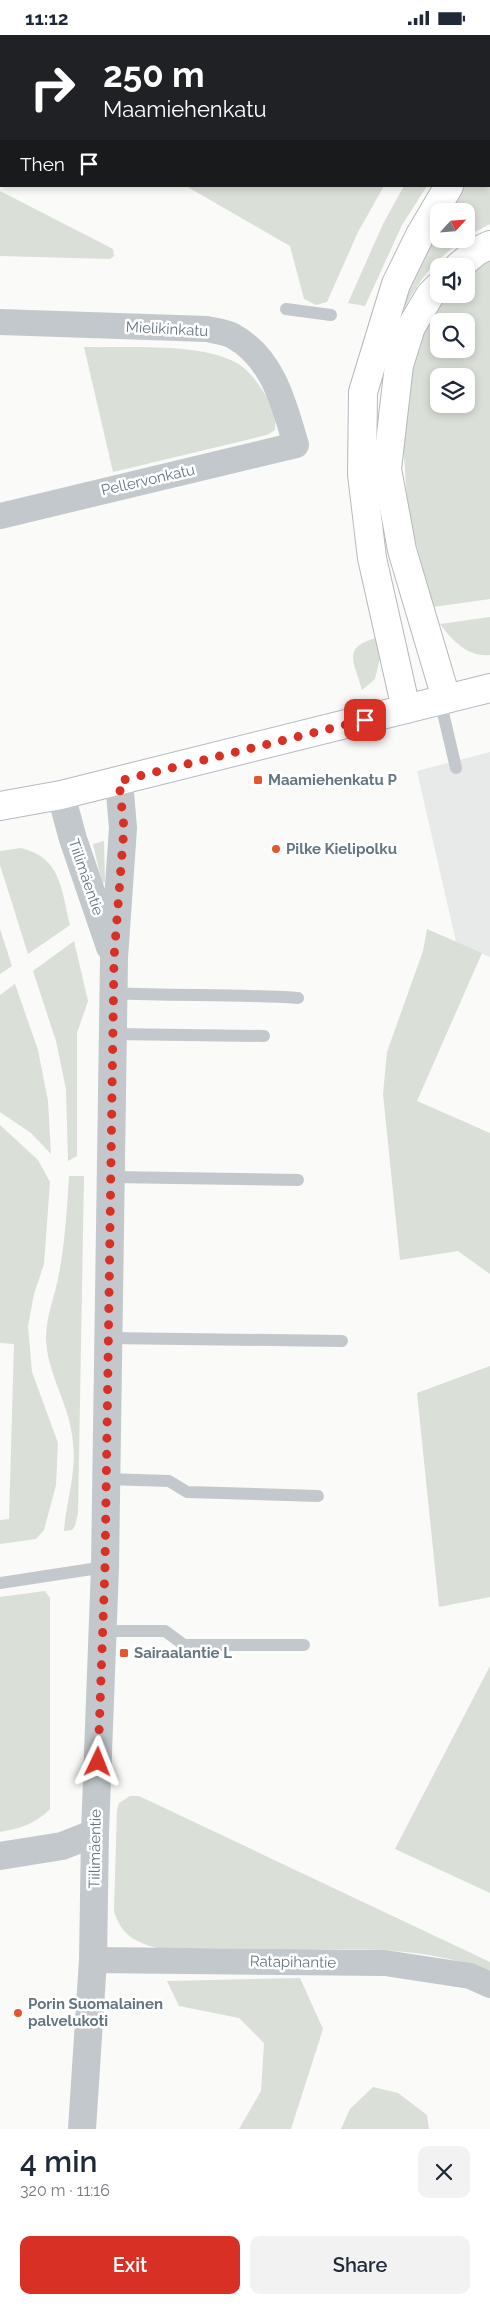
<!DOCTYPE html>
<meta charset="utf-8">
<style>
:root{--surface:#fff;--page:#f2f2f3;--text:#1f2937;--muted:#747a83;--accent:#d93025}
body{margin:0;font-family:Raleway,sans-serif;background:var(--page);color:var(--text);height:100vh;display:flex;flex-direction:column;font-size:19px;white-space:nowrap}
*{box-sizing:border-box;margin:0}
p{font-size:16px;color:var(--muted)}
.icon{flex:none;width:28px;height:28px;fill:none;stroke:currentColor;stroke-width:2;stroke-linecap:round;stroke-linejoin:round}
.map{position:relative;height:2094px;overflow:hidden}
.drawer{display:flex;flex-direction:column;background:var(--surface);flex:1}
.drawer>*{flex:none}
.guide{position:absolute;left:0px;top:0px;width:490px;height:152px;box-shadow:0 2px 8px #0003;background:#202124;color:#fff;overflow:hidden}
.needle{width:32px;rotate:64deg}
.buttons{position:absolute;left:430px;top:168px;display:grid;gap:10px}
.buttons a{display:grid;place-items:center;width:45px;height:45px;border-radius:10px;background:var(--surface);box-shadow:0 2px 8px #0003;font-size:25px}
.pin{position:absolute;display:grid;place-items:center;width:42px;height:42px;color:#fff;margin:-21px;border-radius:10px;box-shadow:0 2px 8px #0006}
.me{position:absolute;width:55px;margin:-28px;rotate:2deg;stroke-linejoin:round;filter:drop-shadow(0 0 4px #0008)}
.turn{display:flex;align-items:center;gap:18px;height:105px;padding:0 20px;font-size:22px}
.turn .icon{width:65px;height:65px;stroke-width:2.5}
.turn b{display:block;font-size:35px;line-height:42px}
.then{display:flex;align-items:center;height:48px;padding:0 20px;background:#0003;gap:10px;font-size:19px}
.round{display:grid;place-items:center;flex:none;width:52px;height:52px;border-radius:10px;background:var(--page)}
.head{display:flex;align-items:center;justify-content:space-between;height:85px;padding:0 20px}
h1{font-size:30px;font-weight:600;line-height:38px}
.primary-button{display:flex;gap:10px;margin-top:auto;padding:10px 20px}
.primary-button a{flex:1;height:58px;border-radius:10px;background:var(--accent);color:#fff;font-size:20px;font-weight:600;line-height:58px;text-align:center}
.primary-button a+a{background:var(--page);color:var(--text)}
.status{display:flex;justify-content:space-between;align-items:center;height:35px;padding:0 25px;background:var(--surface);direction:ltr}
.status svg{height:14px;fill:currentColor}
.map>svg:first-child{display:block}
</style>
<div class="status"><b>11:12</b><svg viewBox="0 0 49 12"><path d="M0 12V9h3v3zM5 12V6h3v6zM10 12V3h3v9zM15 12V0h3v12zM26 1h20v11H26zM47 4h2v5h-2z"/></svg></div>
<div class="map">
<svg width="490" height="2094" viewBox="0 0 490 2094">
<rect width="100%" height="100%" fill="#fafaf8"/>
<polygon fill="#e8e9e9" points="490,717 490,922 456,907 417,736"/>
<g fill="#dadfd7" fill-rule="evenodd">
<polygon points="158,0 454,0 155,1"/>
<polygon points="490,110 490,189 466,202 466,176 449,176 465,151 489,151"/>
<polygon points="186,151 384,151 358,197 327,267 316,270 304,264 290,211"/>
<polygon points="404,151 427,151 402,190 365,271 348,268 383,189"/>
<polygon points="0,156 113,214 114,221 110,224 0,221"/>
<path d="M439,194v10h25c-29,21 -45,40 -61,72l-6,-3z"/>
<path d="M490,223v341l-57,8 -25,-94 -6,-83 9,-68 27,-57 10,-11h18v-19zM439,286h27v28h-27zM439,341h27v28h-27z"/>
<path d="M84,312c43,1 111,-4 149,14 13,6 22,18 30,30 7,11 14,26 12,39l-8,5 -154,37z"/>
<path d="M490,582v38c-23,2 -37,-14 -50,-31z"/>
<path d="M379,602l1,21 -5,21 -13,11c-8,-30 -21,-43 17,-53z"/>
<polygon points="104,806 105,847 102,848 93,809"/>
<path d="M21,813c41,10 40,42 49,77l-42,29 -28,-89v-14z"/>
<polygon points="0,894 12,931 0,939"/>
<polygon points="427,894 482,918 417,1066 490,1098 490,1239 458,1216 400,1225 383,1059 387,1017 423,916"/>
<polygon points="74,906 88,966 77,998 77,1121 68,1126 66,1054 56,1006 33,936"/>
<polygon points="15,949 38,1015 48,1066 51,1119 31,1098 0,1077 0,960"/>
<polygon points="0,1090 38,1125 50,1147 44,1229 34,1259 28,1291 32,1337 58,1408 56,1450 44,1495 36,1504 0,1509 0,1485 9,1484 14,1309 0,1308"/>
<path d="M69,1141h15l-6,337 -3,13 -3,4 -8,1c3,-38 15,-61 7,-102 -6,-32 -24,-58 -25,-91 0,-22 9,-42 13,-64 6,-32 8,-65 10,-98z"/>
<polygon points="490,1331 490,1562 439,1572 417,1358"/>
<path d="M45,1556l5,7v211c-15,15 -29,19 -50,23v-235z"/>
<polygon points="490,1631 490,1858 395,1814"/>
<path d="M130,1761h9l351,166v10c-59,-25 -126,-23 -188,-23 -48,0 -97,-1 -145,-1 -22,-6 -36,-13 -43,-37l3,-101 2,-7z"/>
<polygon points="300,1943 323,1994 291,2094 239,2094 261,2056 264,2008 239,1983 179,1971 167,1946"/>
<polygon points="373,2052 398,2058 427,2080 429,2094 341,2094 350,2074"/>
</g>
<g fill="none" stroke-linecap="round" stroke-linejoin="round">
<defs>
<polyline id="secondary" points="0,771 61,760 490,653"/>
<g id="trunk">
<polyline points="489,80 490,78"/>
<polyline points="459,231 477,216 490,210"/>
<polyline points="439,251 430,260 411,292 399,330 387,434 402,515 446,663"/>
<polyline points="406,674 372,523 362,439 363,357 396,249 420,200 449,151"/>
</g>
</defs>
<use href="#secondary" stroke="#b3babf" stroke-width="30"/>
<use href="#trunk" stroke="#b4b9bd" stroke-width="30"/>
<g stroke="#c3c8cc" stroke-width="12">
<polyline points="286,274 331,280"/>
<polyline points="440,665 456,733"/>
<path d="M113,958c62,3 124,1 185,5"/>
<polyline points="113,999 264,1001"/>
<polyline points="111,1142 298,1145"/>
<polyline points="108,1303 342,1306"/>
<polyline points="106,1444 169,1446 187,1457 318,1461"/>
<polyline points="0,1548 105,1532"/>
<polyline points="103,1596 165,1596 184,1610 304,1610"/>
</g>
<g stroke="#c3c8cc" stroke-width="26">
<path d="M0,287l207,7c8,2 19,3 26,7 40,22 51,68 63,109l-296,71"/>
<polyline points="93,1925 385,1928 470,1941 490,1950"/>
</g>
<g stroke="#c3c8cc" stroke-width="28">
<polyline points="61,760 73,804 110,912"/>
<polyline points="0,1821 62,1811 95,1798"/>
<polyline points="82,2094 93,1925 95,1798 105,1532 114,923 123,793 119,746"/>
</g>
<use href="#secondary" stroke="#fff" stroke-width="28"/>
<use href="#trunk" stroke="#fff" stroke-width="28"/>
</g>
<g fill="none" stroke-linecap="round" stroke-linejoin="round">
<polyline stroke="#d93025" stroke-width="9" stroke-dasharray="0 16.2" points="98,1727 105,1532 114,923 124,793 119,746 365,685"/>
</g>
<g fill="#e4572e" stroke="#fff" stroke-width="2">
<rect x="253" y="740" width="10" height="10" rx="2.5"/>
<circle cx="276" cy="814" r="5"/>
<rect x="119" y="1613" width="10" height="10" rx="2.5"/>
<circle cx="18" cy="1978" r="5"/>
</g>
<g text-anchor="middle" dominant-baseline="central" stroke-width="5" stroke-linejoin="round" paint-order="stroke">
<g font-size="15" fill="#657683" stroke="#fff">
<text transform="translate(167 294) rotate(3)">Mielikinkatu</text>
<text transform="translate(148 445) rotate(-13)">Pellervonkatu</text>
<text transform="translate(86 842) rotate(71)">Tiilimäentie</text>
<text transform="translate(95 1814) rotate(-89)">Tiilimäentie</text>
<text transform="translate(293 1927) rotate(1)">Ratapihantie</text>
</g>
<g font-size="15" font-weight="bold" fill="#657683" stroke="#fff" text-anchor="start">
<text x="268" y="745">Maamiehenkatu P</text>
<text x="286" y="814">Pilke Kielipolku</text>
<text x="134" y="1618">Sairaalantie L</text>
<text x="28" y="1969">Porin Suomalainen<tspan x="28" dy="17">palvelukoti</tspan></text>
</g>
</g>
</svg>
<div class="buttons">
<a><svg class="needle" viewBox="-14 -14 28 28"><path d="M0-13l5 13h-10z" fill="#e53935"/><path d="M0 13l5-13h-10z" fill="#747a83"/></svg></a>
<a><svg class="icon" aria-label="sound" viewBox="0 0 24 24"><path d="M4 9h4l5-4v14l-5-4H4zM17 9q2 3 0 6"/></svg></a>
<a><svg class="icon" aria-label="search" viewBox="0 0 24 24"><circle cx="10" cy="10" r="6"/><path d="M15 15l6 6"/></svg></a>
<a><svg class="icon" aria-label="layers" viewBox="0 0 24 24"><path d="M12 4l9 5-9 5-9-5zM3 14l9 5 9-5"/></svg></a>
</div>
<div class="pin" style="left:365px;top:685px;background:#d93025"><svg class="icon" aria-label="arrive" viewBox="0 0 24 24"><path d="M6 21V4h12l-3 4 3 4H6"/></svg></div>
<svg class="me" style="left:98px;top:1727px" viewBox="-20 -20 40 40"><path d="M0-17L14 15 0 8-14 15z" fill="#d93025" stroke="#fff" stroke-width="4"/></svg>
<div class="guide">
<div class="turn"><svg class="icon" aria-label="right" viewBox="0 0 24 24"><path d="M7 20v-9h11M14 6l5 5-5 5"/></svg><div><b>250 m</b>Maamiehenkatu</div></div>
<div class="then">Then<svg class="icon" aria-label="arrive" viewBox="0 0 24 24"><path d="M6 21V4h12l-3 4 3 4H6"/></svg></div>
</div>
</div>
<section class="drawer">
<div class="head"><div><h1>4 min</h1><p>320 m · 11:16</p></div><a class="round"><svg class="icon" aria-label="close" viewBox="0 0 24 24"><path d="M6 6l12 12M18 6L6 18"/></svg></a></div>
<div class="primary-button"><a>Exit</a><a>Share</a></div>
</section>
